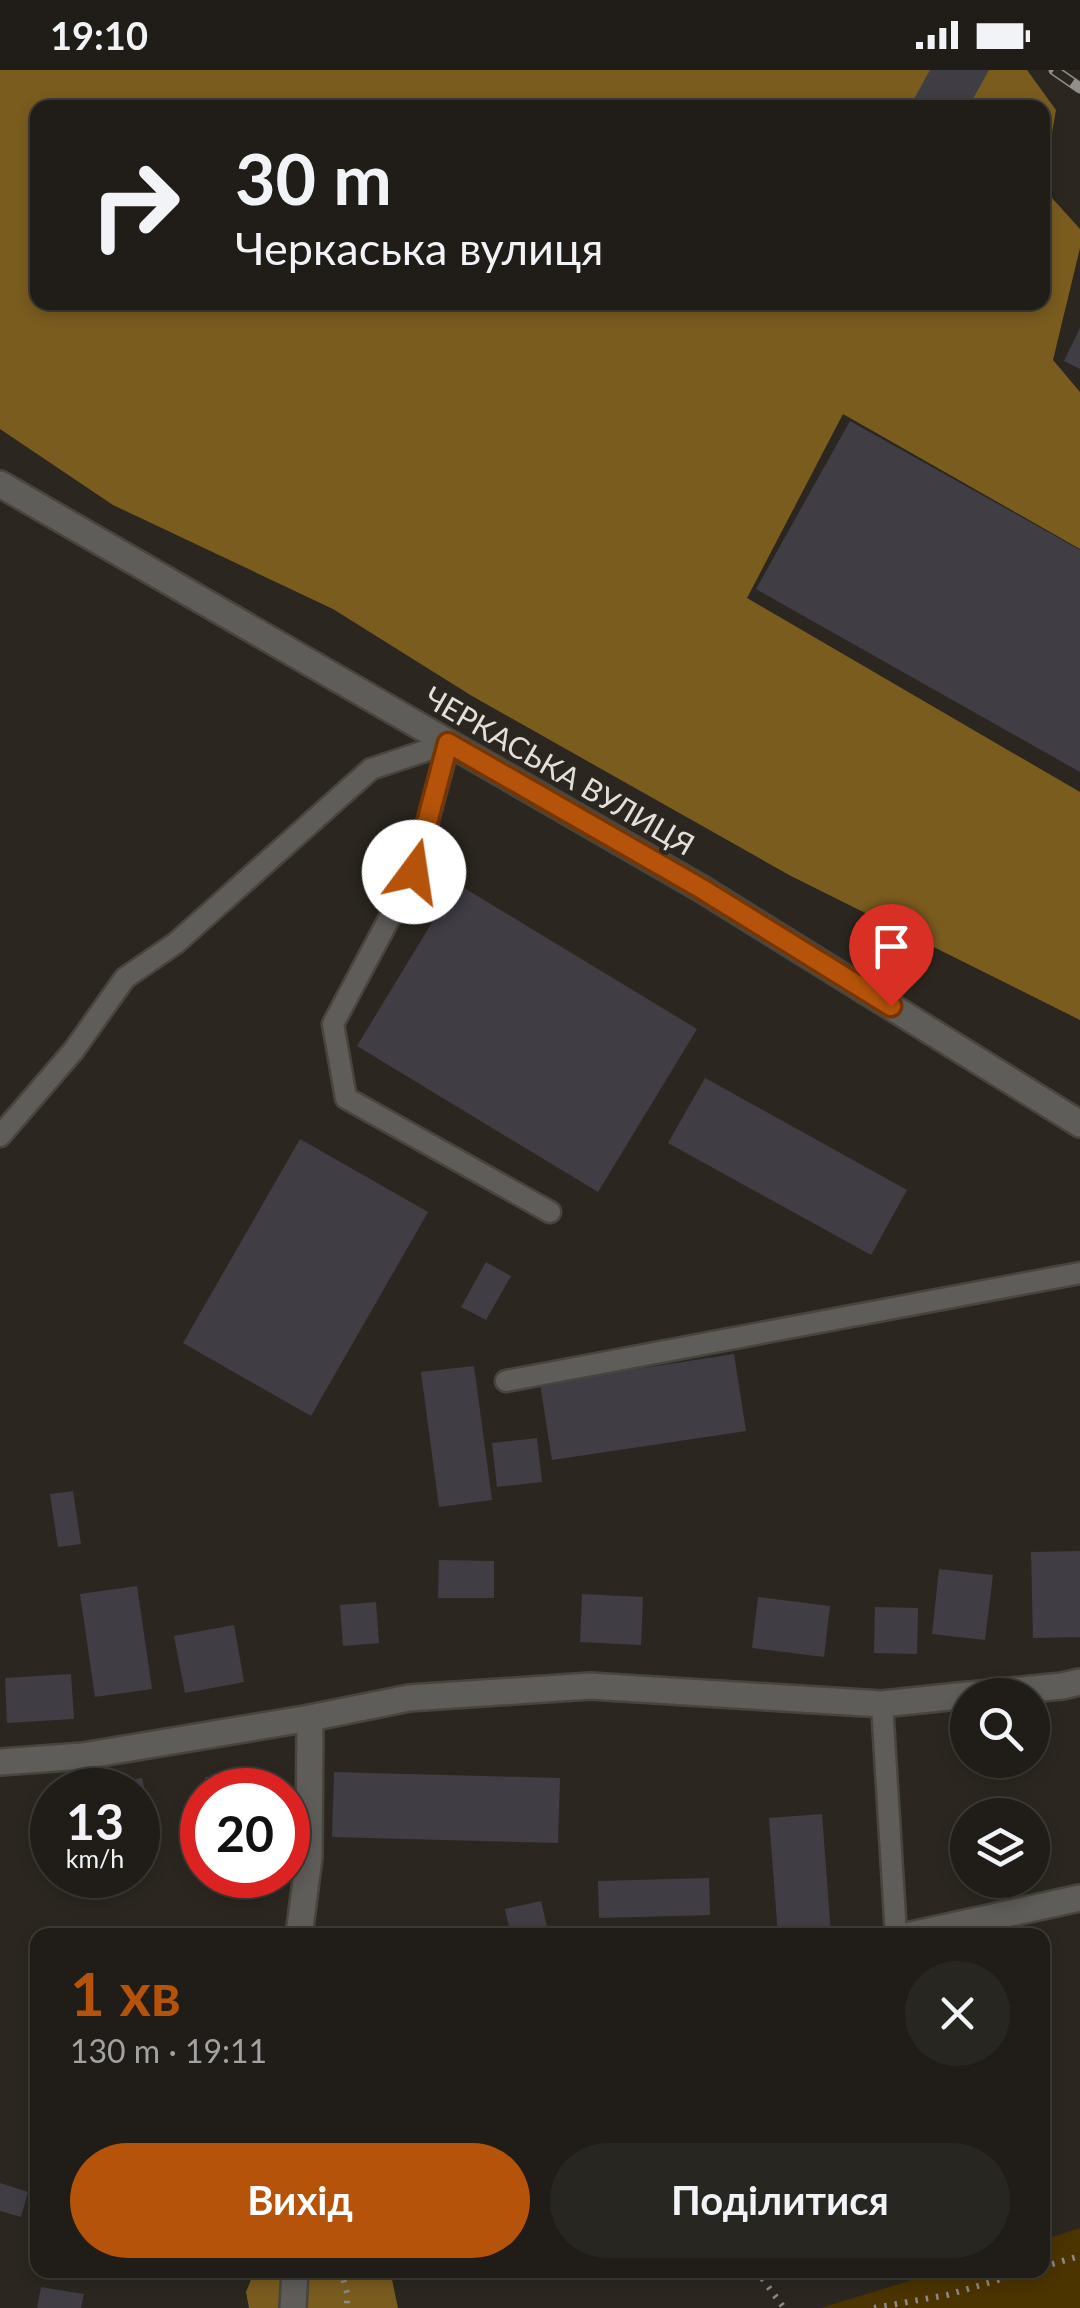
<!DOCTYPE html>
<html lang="uk">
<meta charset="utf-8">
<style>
:root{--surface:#201d18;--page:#282621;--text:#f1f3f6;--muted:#a2a2a2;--line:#3d3b37;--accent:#b45309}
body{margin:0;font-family:Lato,sans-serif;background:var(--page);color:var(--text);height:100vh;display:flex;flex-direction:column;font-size:38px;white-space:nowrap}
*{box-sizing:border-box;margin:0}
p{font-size:32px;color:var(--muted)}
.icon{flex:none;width:55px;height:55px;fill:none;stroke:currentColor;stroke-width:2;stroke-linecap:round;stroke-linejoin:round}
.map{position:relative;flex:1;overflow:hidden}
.details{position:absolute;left:30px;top:1858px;width:1020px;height:350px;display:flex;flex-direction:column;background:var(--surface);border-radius:20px;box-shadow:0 5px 15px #0003,0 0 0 2px var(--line)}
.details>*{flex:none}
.hud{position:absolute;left:30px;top:30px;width:1020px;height:210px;border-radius:20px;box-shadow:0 5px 15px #0003,0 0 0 2px var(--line);background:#201d18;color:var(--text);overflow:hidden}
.buttons{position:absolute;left:950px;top:1608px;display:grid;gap:20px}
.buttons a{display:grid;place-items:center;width:100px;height:100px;border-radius:50%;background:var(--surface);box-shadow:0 5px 15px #0003,0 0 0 2px var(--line);font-size:50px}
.speed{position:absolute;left:30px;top:1698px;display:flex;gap:20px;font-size:50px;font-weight:700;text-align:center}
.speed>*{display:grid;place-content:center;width:130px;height:130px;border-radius:50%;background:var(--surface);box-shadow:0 5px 15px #0003,0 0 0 2px var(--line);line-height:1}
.speed small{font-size:25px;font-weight:400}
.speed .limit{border:15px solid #d22;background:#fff;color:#111}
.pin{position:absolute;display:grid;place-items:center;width:85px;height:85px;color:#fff;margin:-102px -42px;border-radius:50% 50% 50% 0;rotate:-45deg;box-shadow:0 0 10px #0007}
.pin .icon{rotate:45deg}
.me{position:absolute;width:110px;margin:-55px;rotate:14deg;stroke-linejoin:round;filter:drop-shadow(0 0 8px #0008)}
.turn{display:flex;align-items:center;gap:35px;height:210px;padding:0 40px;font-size:45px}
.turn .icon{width:130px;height:130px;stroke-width:2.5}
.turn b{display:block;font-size:70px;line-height:85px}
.round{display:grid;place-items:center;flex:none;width:105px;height:105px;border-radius:52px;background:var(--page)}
.summary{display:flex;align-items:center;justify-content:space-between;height:170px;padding:0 40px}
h1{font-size:60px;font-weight:700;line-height:75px;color:var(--accent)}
.action{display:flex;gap:20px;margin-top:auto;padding:20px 40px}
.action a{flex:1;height:115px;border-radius:60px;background:var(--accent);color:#fff;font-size:40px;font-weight:700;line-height:115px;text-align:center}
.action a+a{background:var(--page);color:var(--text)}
.status{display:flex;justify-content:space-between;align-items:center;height:70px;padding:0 50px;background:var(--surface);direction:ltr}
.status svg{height:28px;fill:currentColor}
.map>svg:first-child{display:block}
</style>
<div class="status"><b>19:10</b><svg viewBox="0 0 49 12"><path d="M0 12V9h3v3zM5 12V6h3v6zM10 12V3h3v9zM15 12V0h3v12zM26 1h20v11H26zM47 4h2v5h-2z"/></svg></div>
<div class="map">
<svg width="1080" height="2238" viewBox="0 0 1080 2238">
<rect width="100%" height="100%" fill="#2b2720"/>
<polygon fill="#4c3400" points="1080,2158 1080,2238 821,2238 945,2200 1042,2200 1043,2170"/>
<g fill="#7a5c1f">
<polygon points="0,0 1027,0 1056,40 1043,114 1042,38 38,38 38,232 1042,232 1043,118 1080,159 1080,178 1053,290 1080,322 1080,479 843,344 747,528 1080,722 1080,950 791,806 472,626 333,539 113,435 0,359"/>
<polygon points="255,2200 390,2200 398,2238 249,2238 246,2222"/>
</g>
<g fill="#403d45">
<polygon points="930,0 989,0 968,38 909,38"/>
<polygon points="1080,258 1080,299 1064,291"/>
<polygon points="850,351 1080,480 1080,702 756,519"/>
<polygon points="456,813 697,959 598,1122 357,976"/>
<polygon points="705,1008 907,1120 871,1185 668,1073"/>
<polygon points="300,1069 428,1142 311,1346 183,1273"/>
<polygon points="486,1192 511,1206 486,1250 461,1237"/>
<polygon points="734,1284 746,1361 552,1390 540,1314"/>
<polygon points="474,1296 492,1430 439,1437 421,1302"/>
<polygon points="537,1368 542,1412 497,1417 492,1373"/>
<polygon points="73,1421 81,1474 58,1477 50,1424"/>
<polygon points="1080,1481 1080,1567 1033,1568 1031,1482"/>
<polygon points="439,1490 494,1491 494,1528 438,1528"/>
<polygon points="939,1499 993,1505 985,1570 932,1564"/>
<polygon points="137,1516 152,1619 95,1627 80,1524"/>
<polygon points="582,1524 643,1527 641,1575 580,1572"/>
<polygon points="758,1527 830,1536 824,1587 752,1578"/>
<polygon points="376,1532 379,1573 343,1576 340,1535"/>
<polygon points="875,1537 918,1538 917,1584 874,1583"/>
<polygon points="234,1555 244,1612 185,1623 174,1566"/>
<polygon points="71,1604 74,1649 7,1653 5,1608"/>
<polygon points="334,1702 560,1708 558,1773 332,1767"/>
<polygon points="257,1706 257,1720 206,1720 205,1707"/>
<polygon points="142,1708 155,1771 138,1775 138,1720 93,1718"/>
<polygon points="822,1744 831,1865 778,1865 769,1748"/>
<polygon points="709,1808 710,1845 599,1848 598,1811"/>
<polygon points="541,1831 548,1861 532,1865 511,1865 505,1839"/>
<polygon points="30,2038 38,2038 38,2067 33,2067"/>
<polygon points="0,2113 28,2122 21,2147 0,2141"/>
<polygon points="41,2217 84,2224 81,2238 37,2238"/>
</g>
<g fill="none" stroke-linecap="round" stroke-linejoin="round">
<defs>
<g id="service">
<polyline points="449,673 414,802 333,954 346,1028 550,1142"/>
<polyline points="0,1066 74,980 125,908 176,873 371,699 449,673"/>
<polyline points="506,1311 1080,1203"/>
<polyline points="882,1634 896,1865"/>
</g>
<g id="minor">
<polyline points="0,414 702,819 1080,1054"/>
<polyline points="970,1625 1062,1616 1080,1612"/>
<polyline points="0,1692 83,1686 310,1648 409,1628 590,1616 882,1634 968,1625"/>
<polyline points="299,1865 309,1787 310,1648"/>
<polyline points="911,1865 1080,1828"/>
<polyline points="293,2238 295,2200"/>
</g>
</defs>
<use href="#service" stroke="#48453e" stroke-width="25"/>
<use href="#minor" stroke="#48453e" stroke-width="30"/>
<g stroke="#8d8984" stroke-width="6" stroke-dasharray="2.5 8" stroke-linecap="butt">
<polyline points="1042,2197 1080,2186"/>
<polyline points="341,2200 347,2223 347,2238"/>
<polyline points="756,2200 784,2238"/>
<polyline points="874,2238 947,2225 1032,2200"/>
</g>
<use href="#service" stroke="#5f5d59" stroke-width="20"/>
<use href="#minor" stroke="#5f5d59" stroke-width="25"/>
<defs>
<polyline id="rail" points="1054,0 1080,18"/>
</defs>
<use href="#rail" stroke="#928f8a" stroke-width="11"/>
<use href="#rail" stroke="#2b2720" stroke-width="8" stroke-dasharray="22" stroke-linecap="butt"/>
</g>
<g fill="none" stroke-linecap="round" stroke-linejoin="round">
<defs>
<polyline id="route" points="414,802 448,673 702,819 891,936"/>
</defs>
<use href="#route" stroke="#753606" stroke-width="25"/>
<use href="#route" stroke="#b45309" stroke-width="18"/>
</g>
<g text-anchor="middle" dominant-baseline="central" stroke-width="9" stroke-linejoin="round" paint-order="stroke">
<g font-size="30" fill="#e3e0dc" stroke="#2b2720">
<text transform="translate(560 700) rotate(30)">ЧЕРКАСЬКА ВУЛИЦЯ</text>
</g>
</g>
</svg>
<div class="buttons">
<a><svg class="icon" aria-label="search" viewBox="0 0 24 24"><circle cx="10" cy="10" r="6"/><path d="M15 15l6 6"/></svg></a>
<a><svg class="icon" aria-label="layers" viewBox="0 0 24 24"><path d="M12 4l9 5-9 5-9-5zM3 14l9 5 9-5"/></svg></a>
</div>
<div class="speed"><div>13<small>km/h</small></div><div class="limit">20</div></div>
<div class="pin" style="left:891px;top:936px;background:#d93025"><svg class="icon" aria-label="arrive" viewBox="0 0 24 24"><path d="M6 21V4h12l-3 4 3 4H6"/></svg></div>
<svg class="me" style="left:414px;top:802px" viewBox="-20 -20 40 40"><circle r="19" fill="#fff"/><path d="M0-13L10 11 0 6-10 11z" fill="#b45309"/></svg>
<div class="hud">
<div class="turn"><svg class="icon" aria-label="right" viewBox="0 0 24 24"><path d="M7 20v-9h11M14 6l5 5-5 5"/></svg><div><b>30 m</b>Черкаська вулиця</div></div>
</div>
<section class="details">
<div class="summary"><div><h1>1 хв</h1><p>130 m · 19:11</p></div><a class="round"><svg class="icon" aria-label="close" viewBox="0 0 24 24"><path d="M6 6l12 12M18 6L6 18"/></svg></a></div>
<div class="action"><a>Вихід</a><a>Поділитися</a></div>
</section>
</div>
